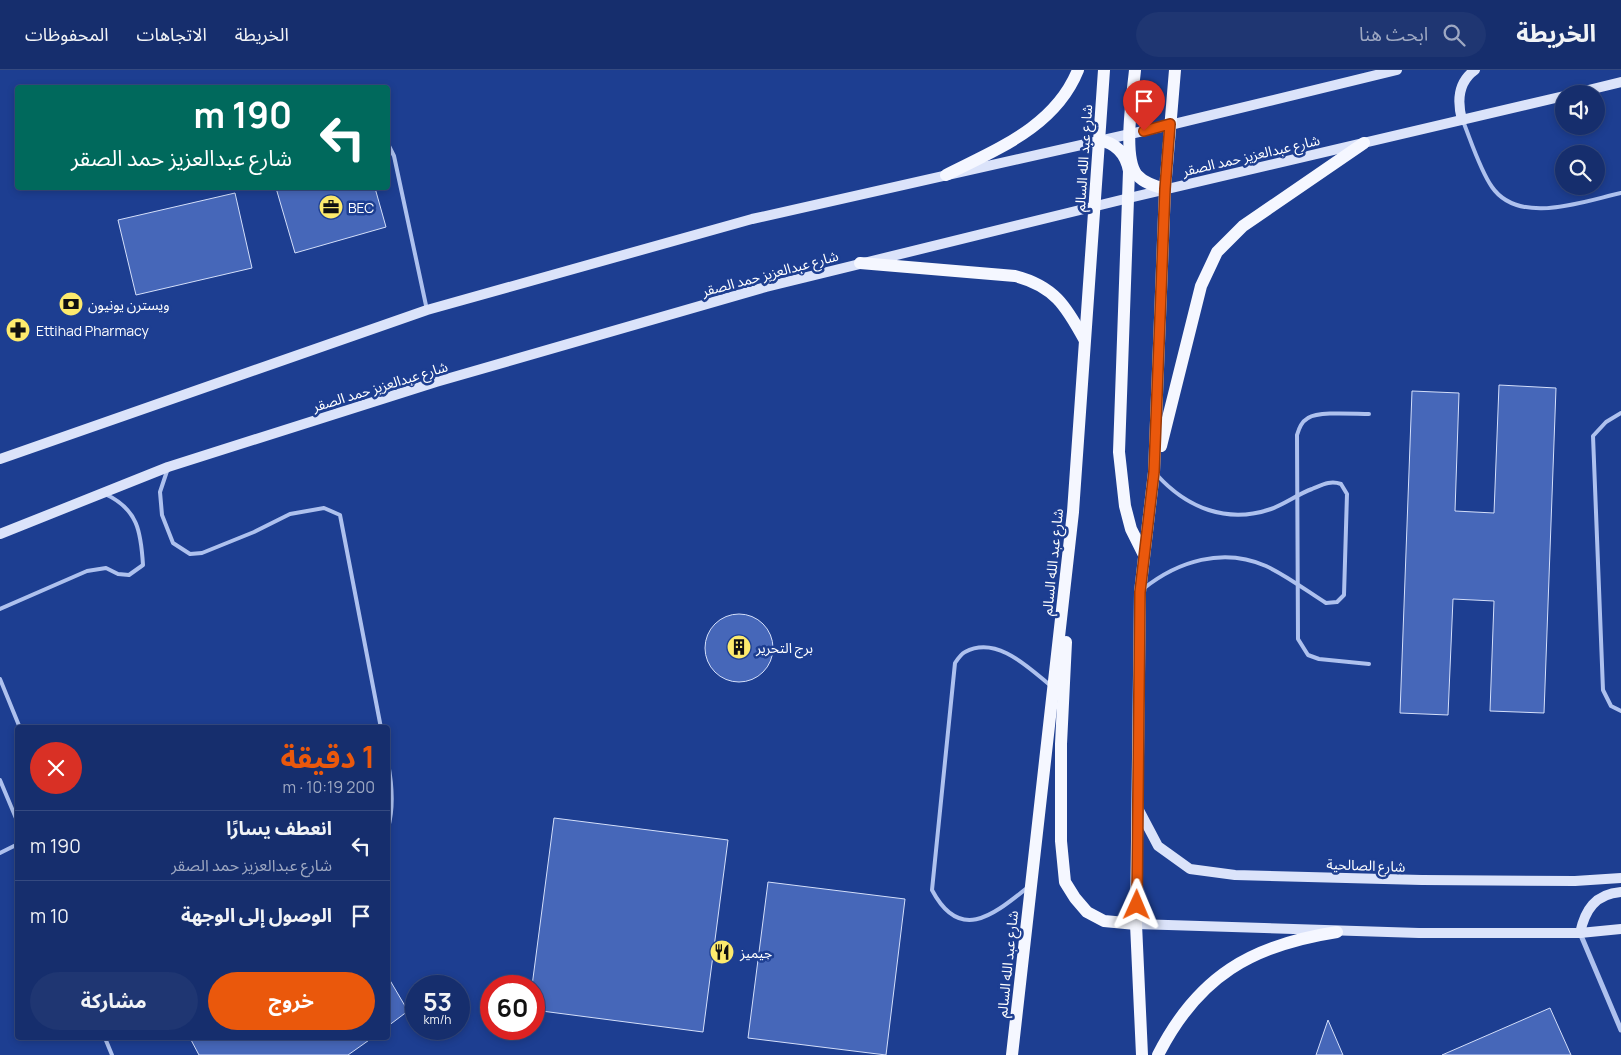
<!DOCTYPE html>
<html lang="ar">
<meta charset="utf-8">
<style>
:root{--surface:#162e6d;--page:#1f3672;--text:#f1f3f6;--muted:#9ea8c2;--line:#354a80;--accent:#ea580c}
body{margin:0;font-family:Manrope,"Noto Sans Arabic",sans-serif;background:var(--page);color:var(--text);direction:rtl;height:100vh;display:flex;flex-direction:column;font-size:19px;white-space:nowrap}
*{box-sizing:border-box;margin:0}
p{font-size:16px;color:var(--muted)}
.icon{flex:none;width:28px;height:28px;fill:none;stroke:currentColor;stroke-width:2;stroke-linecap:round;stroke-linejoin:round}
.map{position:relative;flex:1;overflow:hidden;direction:ltr}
.details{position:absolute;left:15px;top:655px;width:375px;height:315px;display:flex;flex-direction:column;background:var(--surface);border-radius:5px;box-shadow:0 2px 8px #0003,0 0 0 1px var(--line);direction:rtl}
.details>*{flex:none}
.hud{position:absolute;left:15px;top:15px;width:375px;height:105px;border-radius:5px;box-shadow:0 2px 8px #0003,0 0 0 1px var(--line);direction:rtl;background:#00695c;color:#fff;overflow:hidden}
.buttons{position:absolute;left:1555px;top:15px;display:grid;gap:10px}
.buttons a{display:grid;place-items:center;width:50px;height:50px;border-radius:50%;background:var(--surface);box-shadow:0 2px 8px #0003,0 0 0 1px var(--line);font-size:25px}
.speed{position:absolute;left:405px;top:905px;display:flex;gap:10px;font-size:25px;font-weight:700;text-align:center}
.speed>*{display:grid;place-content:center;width:65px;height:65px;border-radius:50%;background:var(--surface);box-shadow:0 2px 8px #0003,0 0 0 1px var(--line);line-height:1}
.speed small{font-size:12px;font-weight:400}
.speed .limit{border:8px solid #d22;background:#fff;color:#111}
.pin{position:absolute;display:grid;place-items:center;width:42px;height:42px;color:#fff;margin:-51px -21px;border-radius:50% 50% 50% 0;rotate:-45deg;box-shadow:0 0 5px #0007}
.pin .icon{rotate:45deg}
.me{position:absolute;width:55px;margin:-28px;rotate:1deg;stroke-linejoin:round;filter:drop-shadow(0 0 4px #0008)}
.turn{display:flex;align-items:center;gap:18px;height:105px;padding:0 15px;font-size:22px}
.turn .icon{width:65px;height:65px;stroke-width:2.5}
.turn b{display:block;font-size:35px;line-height:42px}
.round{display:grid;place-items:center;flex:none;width:52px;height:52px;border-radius:26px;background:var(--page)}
.overview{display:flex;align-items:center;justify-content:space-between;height:85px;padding:0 15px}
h1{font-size:30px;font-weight:700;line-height:38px;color:var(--accent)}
.primary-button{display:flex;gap:10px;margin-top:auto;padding:10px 15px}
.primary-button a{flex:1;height:58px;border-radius:30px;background:var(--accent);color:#fff;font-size:20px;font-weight:700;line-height:58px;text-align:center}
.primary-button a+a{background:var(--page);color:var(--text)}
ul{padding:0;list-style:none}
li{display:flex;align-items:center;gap:15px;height:70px;padding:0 15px;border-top:1px solid var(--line)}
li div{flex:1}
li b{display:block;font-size:19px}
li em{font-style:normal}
header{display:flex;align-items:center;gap:30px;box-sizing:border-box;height:70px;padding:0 25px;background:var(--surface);border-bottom:1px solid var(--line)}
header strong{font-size:24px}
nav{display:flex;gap:28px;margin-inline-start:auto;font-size:18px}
.search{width:350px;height:45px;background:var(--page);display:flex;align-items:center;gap:12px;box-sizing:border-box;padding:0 18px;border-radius:28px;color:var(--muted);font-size:19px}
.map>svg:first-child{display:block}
</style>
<header>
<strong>الخريطة</strong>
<div class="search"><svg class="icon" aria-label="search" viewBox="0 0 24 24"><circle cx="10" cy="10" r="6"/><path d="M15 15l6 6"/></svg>ابحث هنا</div>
<nav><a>الخريطة</a><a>الاتجاهات</a><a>المحفوظات</a></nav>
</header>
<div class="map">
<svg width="1621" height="985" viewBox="0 0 1621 985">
<rect width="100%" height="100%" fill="#1d3e91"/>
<g fill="#4667b9" stroke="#d4dffa">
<polygon points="276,118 375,118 386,157 295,183"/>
<polygon points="235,123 252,198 136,225 118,150"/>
<polygon points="1499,315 1556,318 1544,643 1490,641 1494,531 1453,529 1448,645 1400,643 1412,321 1459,323 1455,441 1494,443"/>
<circle cx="739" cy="578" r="34"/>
<polygon points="554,748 728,770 703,962 534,940 532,916"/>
<polygon points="768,812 905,829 886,985 748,968"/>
<polygon points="388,907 408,941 388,956"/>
<polygon points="1550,938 1571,985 1442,985"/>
<polygon points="1328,950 1343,985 1316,985"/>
<polygon points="190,968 372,968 348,985 199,985"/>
</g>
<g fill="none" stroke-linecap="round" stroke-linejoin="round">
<g stroke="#aec1ee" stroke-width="4">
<path d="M1463,51c8,20 17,49 29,66 27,39 92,14 129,6"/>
<polyline points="388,74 394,86 427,240"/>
<polyline points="1621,343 1606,352 1593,366 1603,620 1611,636 1621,641"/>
<path d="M1369,344c-15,0 -50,-3 -61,4 -7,4 -9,11 -11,17l1,204 10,16 11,4 50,5"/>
<polyline points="167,401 160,422 162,445 173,473 190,484 202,483 254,462 290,444 324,438 340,445 381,658"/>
<path d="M1143,519c35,-28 80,-42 123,-23 21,10 41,25 60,37l11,-1 7,-7 3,-101 -6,-10c-11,-4 -19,1 -29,5 -14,5 -27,15 -41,20 -44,15 -84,-1 -114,-34"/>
<path d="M0,539l87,-38 19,-3 12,6 11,1 14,-10c-2,-33 -5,-56 -38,-71"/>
<polyline points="0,609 20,658"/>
<path d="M388,693c4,21 6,44 0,65"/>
<polyline points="0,710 18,753"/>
<polyline points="0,783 18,774"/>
<path d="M1027,818c-34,27 -67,55 -95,2l23,-227c2,-3 6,-9 10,-11 32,-17 64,16 86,34"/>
<polyline points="105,968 112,985"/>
</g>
<polyline stroke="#aec1ee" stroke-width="5" points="1580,863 1621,960"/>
<g stroke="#dbe3fa" stroke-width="10">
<polyline points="1572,24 1621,12"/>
<path d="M1462,50c-5,-19 -4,-38 13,-50"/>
<polyline points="0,389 427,240 752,149 1170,55 1397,0"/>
<polyline points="0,464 168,397 436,312 766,217 1129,128 1564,26"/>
<polyline points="1139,740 1158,776 1190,799 1235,805 1422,810 1575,811 1621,808"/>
<polyline points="1136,854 1419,863 1580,863 1621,859"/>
<path d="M1580,863c5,-23 15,-39 41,-41"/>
</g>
<g stroke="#f5f7ff" stroke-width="12">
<path d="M1135,0c-2,23 -13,87 2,105 7,8 18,11 28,14"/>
<path d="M1099,70c17,3 27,14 30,31l-10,281 6,54 6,23 12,24"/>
<path d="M946,105c51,-26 109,-48 132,-105"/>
<path d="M860,193l155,13c39,10 51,30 69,63"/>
<polyline points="1161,376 1201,216 1217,182 1243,156 1364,73"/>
<polyline points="1066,572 1061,674 1061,771 1065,812 1075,828 1087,842 1104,851 1136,854"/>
<polyline points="1012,985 1073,442 1104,0"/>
<polyline points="1142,985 1136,854 1140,522 1154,402 1165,119 1175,0"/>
<path d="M1158,985c40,-79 94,-110 179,-123"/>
</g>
</g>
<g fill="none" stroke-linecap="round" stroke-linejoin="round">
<defs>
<polyline id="route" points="1137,835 1140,522 1154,402 1165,119 1170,54 1144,61"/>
</defs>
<use href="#route" stroke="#983908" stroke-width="12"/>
<use href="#route" stroke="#ea580c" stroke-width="9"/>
</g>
<defs>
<symbol id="office-disc" viewBox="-11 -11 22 22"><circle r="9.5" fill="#fdea6d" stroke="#1d3e91"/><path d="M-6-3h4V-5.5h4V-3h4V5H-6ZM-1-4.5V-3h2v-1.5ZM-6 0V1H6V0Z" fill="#111"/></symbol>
<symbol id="bank-disc" viewBox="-11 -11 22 22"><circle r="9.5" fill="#fdea6d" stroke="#1d3e91"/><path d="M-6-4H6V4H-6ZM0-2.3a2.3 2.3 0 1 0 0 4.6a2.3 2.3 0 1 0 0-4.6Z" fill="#111"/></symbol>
<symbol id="pharmacy-disc" viewBox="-11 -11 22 22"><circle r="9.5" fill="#fdea6d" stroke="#1d3e91"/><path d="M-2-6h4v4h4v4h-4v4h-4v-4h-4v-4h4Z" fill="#111"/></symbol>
<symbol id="building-disc" viewBox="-11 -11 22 22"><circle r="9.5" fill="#fdea6d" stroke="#1d3e91"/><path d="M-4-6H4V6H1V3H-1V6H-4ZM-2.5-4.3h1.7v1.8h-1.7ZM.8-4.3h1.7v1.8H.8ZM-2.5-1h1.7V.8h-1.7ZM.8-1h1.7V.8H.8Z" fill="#111"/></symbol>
<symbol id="restaurant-disc" viewBox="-11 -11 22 22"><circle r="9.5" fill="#fdea6d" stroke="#1d3e91"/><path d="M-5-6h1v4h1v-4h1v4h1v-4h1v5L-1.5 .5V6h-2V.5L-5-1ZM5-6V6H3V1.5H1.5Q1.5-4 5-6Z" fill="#111"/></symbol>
</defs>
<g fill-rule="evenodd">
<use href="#office-disc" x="317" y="123" width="28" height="28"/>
<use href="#bank-disc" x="57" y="220" width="28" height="28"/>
<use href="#pharmacy-disc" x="4" y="246" width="28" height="28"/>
<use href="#building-disc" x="725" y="563" width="28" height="28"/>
<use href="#restaurant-disc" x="708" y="868" width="28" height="28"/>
</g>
<g text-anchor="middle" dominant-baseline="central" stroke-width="5" stroke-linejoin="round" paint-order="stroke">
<g font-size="14" fill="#fff" stroke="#1d3e91">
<text transform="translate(1251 85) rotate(-13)">شارع عبدالعزيز حمد الصقر</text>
<text transform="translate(1083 88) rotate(-86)">شارع عبد الله السالم</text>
<text transform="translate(770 203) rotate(-15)">شارع عبدالعزيز حمد الصقر</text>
<text transform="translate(380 316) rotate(-17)">شارع عبدالعزيز حمد الصقر</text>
<text transform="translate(1052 492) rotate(-84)">شارع عبد الله السالم</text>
<text transform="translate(1366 795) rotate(2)">شارع الصالحية</text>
<text transform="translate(1007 894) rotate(-84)">شارع عبد الله السالم</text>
</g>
<g font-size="14" fill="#fff" stroke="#1d3e91" text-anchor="start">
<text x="348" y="137">BEC</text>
<text x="88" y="234">ويسترن يونيون</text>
<text x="36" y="260">Ettihad Pharmacy</text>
<text x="756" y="577">برج التحرير</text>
<text x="740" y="882">جيميز</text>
</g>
</g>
</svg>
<div class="buttons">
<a><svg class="icon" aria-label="sound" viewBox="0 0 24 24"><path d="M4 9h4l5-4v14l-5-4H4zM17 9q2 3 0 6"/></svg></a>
<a><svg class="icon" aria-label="search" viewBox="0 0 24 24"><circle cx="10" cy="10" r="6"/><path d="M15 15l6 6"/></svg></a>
</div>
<div class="speed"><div>53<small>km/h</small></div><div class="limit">60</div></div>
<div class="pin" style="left:1144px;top:61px;background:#d93025"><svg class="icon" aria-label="arrive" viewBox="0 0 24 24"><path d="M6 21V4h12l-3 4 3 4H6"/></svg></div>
<svg class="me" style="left:1137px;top:835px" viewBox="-20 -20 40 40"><path d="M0-17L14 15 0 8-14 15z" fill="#ea580c" stroke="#fff" stroke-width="4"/></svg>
<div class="hud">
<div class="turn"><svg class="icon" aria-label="left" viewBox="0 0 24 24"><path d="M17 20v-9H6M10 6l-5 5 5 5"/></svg><div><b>190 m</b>شارع عبدالعزيز حمد الصقر</div></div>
</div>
<section class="details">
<div class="overview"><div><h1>1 دقيقة</h1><p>200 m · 10:19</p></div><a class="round" style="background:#d93025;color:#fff"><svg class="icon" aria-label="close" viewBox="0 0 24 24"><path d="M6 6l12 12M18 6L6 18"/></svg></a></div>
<ul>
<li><svg class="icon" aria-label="left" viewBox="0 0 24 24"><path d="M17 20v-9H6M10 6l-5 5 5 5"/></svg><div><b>انعطف يسارًا</b><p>شارع عبدالعزيز حمد الصقر</p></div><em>190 m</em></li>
<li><svg class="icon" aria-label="arrive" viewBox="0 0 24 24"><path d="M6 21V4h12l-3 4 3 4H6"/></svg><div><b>الوصول إلى الوجهة</b></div><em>10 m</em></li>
</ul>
<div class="primary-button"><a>خروج</a><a>مشاركة</a></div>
</section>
</div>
